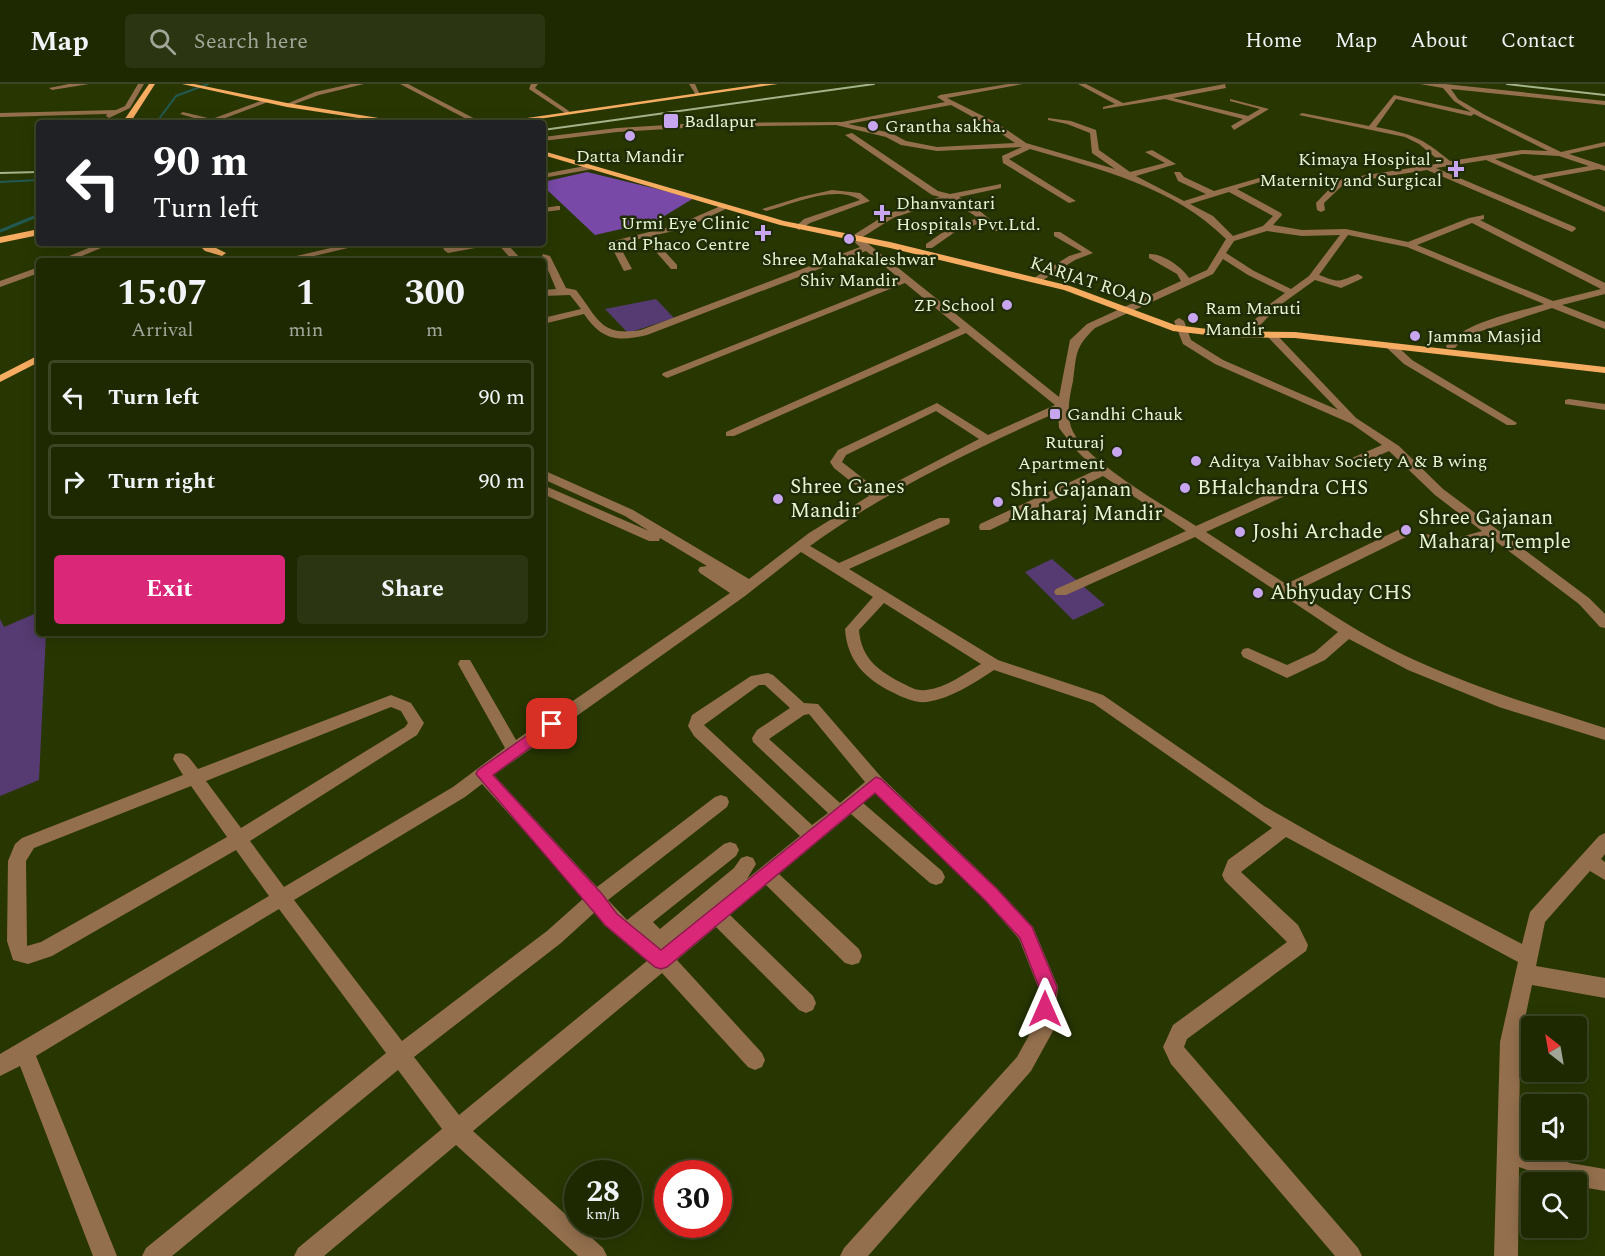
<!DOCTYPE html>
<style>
:root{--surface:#1e2902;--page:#2b3511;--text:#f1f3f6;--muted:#a1a699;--line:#3c4524;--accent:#db2777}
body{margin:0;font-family:Spectral,serif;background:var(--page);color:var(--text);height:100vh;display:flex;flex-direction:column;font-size:22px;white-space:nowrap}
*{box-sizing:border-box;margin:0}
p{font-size:20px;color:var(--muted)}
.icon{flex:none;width:33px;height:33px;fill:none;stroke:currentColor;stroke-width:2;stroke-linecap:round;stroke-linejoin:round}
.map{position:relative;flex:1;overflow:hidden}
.drawer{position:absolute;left:36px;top:174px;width:510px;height:378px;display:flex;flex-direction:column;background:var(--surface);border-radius:6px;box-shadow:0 3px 15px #0003,0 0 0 2px var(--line)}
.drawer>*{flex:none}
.guide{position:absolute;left:36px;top:36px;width:510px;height:126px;border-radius:6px;box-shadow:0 3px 15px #0003,0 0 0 2px var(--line);background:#202124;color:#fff;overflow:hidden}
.needle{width:39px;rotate:329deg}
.controls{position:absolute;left:1521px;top:932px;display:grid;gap:12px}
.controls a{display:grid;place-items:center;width:66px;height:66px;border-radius:6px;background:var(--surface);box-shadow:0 3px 15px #0003,0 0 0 2px var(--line);font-size:30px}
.speed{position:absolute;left:564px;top:1076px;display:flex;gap:12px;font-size:30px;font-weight:700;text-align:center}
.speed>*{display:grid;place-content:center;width:78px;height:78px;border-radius:50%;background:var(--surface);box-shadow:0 3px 15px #0003,0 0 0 2px var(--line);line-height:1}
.speed small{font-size:15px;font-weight:400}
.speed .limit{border:9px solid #d22;background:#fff;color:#111}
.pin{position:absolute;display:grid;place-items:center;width:51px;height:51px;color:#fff;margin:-26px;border-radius:12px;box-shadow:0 3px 9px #0006}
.me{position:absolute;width:66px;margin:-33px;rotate:0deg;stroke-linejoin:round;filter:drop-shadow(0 0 4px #0008)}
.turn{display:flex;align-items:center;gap:21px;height:126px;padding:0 18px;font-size:27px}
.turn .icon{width:78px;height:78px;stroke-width:2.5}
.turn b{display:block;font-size:42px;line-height:51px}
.eta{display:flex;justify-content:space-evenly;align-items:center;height:102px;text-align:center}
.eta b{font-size:36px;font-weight:700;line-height:42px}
.primary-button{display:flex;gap:12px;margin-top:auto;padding:12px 18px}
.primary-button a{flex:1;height:69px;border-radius:6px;background:var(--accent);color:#fff;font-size:24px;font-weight:700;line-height:69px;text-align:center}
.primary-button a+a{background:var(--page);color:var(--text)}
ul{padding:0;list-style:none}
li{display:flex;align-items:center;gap:18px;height:75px;margin:0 12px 9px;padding:0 6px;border:3px solid var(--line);border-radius:6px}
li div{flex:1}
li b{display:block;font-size:22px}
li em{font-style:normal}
header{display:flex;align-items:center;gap:36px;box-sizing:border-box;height:84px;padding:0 30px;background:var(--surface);border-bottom:2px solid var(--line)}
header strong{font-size:28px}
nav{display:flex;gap:33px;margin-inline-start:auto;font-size:21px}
.search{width:420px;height:54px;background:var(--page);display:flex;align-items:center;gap:15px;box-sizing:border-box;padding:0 21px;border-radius:6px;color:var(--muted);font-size:22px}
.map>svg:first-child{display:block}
</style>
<header>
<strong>Map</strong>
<div class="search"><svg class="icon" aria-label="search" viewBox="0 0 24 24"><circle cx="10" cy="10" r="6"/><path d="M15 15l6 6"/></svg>Search here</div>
<nav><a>Home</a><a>Map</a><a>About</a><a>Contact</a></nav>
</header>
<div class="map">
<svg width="1605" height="1172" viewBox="0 0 1605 1172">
<rect width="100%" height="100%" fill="#283702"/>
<g fill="#553b71">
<polygon points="656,215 674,234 628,249 605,225"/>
<polygon points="1052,475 1105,521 1073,536 1025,488"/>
<polygon points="39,528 39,549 46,549 39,696 0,712 0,535 4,543"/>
</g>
<polygon fill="#7849a7" points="587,88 694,114 656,137 595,151 543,102 543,98"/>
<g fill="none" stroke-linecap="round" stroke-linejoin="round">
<g stroke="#225a53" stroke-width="2">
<polyline points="156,39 176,12 208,0"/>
<polyline points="0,98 39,96"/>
</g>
<polyline stroke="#225a53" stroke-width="3" points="0,147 39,131"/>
<g fill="#936f4d" fill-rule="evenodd">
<polygon points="69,0 89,0 52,6 49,4"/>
<polygon points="138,0 144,0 130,24 109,34 106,32 107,30 0,33 0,29 116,26 125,22"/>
<polygon points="351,0 364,0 319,11 289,22 284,21 315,8"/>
<polygon points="400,0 408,0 483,39 474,39"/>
<polygon points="531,0 538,0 535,4 569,27 569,29 565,29 529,5"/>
<polygon points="689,0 695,0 700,11 696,11"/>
<path d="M1008,0h15l-76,14 50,25 29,20 89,26 -23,-16 -2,-20 -23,-9 -19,-4v-2l23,3 25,9 3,20 31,22 35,-9 -20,-11 7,-2 24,14 -40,12 48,25 22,-7 -28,-13 -4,-9h6l4,5 30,14 45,-13 83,1 100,-16 -23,-19 -14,-7 -106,-22 3,-2 67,13 25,-31 77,17 -17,-11 -11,-13 -23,-4h25l160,17v4l-154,-16 7,10 27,16 76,37 44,-10v4l-36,8 36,12v5l-6,-2 -57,10 63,28v5l-119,-52 -50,8 139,59 1,2 -4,3 -145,-62 -82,13 -21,20 1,7 -4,2 -4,-2 -1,-7 19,-20 -75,-1 -23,7 44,24 1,2 -9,10 29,5 44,-1 62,13 61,-24 15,-3v4l-4,1 125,63v11l-43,11 43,17v7l-53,-21 -77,25 -12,6 -8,9h-8l-1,-2c18,-24 69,-33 98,-42l-137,-57 -59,-12 -29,40c22,8 18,7 39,-1l5,3 -2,2 -20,9 -26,-8 -39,28 -19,21 -9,-2 22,-23 15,-11 -37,-18 -25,-16 -10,15 -118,54c-21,20 -18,26 -22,53 -3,14 -7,31 -2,46 10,32 96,80 125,99l92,-41h8v6l-90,41 80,52 112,-54h10l2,3 -2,3 -112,55c40,26 79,52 123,71 60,27 123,46 186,66v12l-106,-33 -91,-37 -59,-31 -24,21 -38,18 -44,-21 -2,-4 2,-4 5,-1 39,17 28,-13 23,-20 -143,-95 -129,58h-10l-2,-3 2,-3 130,-58 -83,-55 -113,54h-10l-1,-3 1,-3 116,-54 -20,-20 -17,-22 -1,-16c-86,38 -172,79 -248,134l29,17 100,-45h10l1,3 -1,3 -100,45 149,91 105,35 161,111 65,37 193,101 8,-32 69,-76 6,-3v21l-4,5 4,3v18l-15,-9 -45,51 -9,44 69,12v20l-73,-13 -12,57 -1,103 51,18 35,6v22l-29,-5v-4h-15l-42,-15 -1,89h-24l6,-214 18,-80 -232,-125 -45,35 57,53 10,20 -2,6 -119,88 -3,8 174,201 4,8h-27l-164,-192 -8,-17 10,-22 114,-83 -62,-61 -3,-6 6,-15 44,-32 -179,-125 -99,-33c-20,13 -42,28 -67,32 -13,1 -23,-4 -35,-10 -27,-13 -45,-32 -47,-63l28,-32 -72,-45 -56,44 -251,179 103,112 118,-90 6,-2 6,2 2,5 -2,5 -119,93 19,20 97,-76 6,-2 6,2 3,6 -3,6 -83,66 7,7 74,-61 7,-10 6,-2 6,2 3,6 -9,15 53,-43 -106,-100 -6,-10 4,-11 59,-39 17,-3 5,2 31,28 14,1 64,74 115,110 36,39 25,60 -5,44 -22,40 -163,185h-28l4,-8 173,-191 16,-29 5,-41 -19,-48 -34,-39 -109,-107 -13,10 79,68 3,6 -3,6 -6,2 -6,-2 -79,-69 -72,60 80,75 3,7 -3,7 -7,2 -7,-2 -79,-78 -36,30 83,81 3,7 -3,7 -7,3 -7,-3 -83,-83 -39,33 85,93 3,7 -3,7 -7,3 -7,-3 -86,-94 -189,158 130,117 4,8h-29l-122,-111 -132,111h-30l4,-8 144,-119 -44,-59 -226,186h-30l4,-8 240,-195 -107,-144 -243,147 81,200h-24l-73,-190 -20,10v-22l269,-158 -33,-46 -184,106 -24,8 -15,-4 -6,-19 1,-80 7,-17 7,-6 161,-63 -10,-16 2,-5c12,-4 16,7 23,15l193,-74 20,8 13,20 -7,12 -167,106 34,46 169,-100 52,-39 -47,-84 2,-4h10l46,80 214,-147 -30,-20 -2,-3 2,-3 7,-1 -47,-28 -1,3h-10l-106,-47v-9l106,46 -24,-15 -82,-37v-9l90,40 116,69 60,-46 60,-37 -35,-28 -4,-6 8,-12 99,-47 51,32 67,-30 -89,-72 -232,103h-8v-4l234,-104 -55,-45 -238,95 -5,-3 1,-2 237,-94 -34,-28 -219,84c-30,7 -45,5 -63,-21l-41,10v-6l38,-9 -11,-14 -27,1v-6l13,-1 -14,-33 1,-2 7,2 16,32 10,2c22,28 24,47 65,40l219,-83 -8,-7v-4l35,-22 53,-17 -8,-2 -87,-60 7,-2 86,58 12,3 51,-10v4l-42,9 15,9 25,21v4h-6l-10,-9 -28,10 -23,16h-6v-4l23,-16 29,-10 -28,-19 -57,19 -32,20 198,159 11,-57 17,-16 94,-43 -4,-7 -28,-16v-4c13,-1 33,13 40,24l18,-8 19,-31c-52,-52 -127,-70 -196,-90l-21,10 67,42 -7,2 -66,-40 -1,-7 20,-9 -85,4 -36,-6 -15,-8 -50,-12 -135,2 -84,5 -74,9v-4l74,-9 84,-5 141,-1 103,-20 -8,-5 3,-2zM1396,15l75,17 3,-2 74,37 -26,-1 -72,11c-29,-24 -38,-27 -74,-34zM951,21l40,22 24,16 -78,4 -31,-6 -15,-8 -43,-9zM1522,70l37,2 30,10 -55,10 -39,-17zM1229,108l44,24 -10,10 -30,10 -20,-20 -23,-12zM1472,139l129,66 -48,12 -136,-56zM1267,147l35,5 38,-1 -31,41 -18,13 -37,-18 -28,-18 8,-12zM936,327l43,28 -100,52 -37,-29 4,-7zM884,519l97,61c-17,10 -35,24 -55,26 -9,1 -14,-2 -22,-6 -24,-12 -43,-25 -45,-54zM759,601h6l25,23 -33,22 -5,8 1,4 75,71 -16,12 -108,-100zM391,623l10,4 7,12 -3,4 -164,101 -35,-47zM809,630l56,68 -25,21 -71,-64 35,-24zM482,700l102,114 -37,33 -145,110 -108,-141 171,-103zM191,702l36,51 -186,105 -14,4 -1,-85 8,-13zM595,828l9,13 43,36 -188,154 -45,-58 147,-114z"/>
<polygon points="1078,0 1086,0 1123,19 1225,0 1226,4 1173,14 1248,32 1260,25 1230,17 1230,15 1269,25 1234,46 1231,42 1243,35 1165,15 1103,25 1103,23 1115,20"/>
<polygon points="266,15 268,18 220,36 221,39 203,39 205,37 180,30 183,28 212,35"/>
<polygon points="590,81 593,85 543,94 543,90"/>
<path d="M832,106l28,3 10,8 -60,22 -11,7 -4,-3 9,-8 56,-19c-26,-16 -68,5 -94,11l-4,-2 39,-12z"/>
<polygon points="723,121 730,123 683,145 651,152 677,181 677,185 671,185 644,154 618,159 632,185 624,187 609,158 677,141"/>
<polygon points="557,122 560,122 560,126 543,128 543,124"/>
<polygon points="1054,148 1060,148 1093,169 1075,176 1040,198 1034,198 1034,194 1069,172 1082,168 1054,152"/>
<polygon points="101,159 113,159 70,177 57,177"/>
<polygon points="352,159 369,159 293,177 275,177"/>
<polygon points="442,159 453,159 451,163 482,159 486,162 448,169 444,166"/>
<polygon points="497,159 506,159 523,177 513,177"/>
<polygon points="431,172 434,173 434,177 418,177"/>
<polygon points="39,183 39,189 0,203 0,197"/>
<path d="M1179,234l5,3 7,19 32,20 115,50 -72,-75 9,-2 81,85 43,28 44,43 146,109 16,16v14l-5,-1 -21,-23 -89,-67c-21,8 -53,22 -71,1l2,-3 5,-1 24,6 32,-9 -47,-36 -46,-44 -36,16h-8v-6l37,-16 -30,-21 -137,-60 -32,-20 -9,-23z"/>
<polygon points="1387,260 1395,260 1412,276 1517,339 1515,341 1507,341 1404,280 1387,264"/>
<polygon points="1569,315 1605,320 1605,326 1565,320 1565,316"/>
</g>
<g fill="#f6ac61" fill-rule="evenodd">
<polygon points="149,0 155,0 130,39 122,39"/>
<polygon points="182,0 194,0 287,19 409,39 391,39 287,23"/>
<polygon points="761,0 778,0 511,39 492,39"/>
<polygon points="543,67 784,137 890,158 1070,202 1175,241 1224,247 1295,248 1605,283 1605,289 1295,254 1224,253 1173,247 1064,206 890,164 780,141 543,71"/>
<polygon points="39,145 39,151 0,159 0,153"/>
<polygon points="197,159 206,159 226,169 222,172 205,167"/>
<polygon points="39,271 39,278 0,298 0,291"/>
</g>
<g stroke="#a5b38a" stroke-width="2">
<polyline points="1507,0 1605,11"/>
<polyline points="543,46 874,0"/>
<polyline points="0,89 39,88"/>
</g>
</g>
<polygon fill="#db2777" stroke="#8e194d" stroke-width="1.5" points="552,634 557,636 559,640 557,644 493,691 602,810 617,830 661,866 876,693 881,695 997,805 1032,843 1057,903 1052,931 1045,934 1039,931 1036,925 1039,903 1020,854 985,816 875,709 667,883 661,885 655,883 605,841 476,690 478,686"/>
<g fill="#c7a6ef" stroke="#202b08" stroke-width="2">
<rect x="663" y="29" width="16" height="16" rx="3"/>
<circle cx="873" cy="42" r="6"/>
<circle cx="630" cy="52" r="6"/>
<path d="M1453 76h6v6h6v6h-6v6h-6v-6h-6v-6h6z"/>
<path d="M879 120h6v6h6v6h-6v6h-6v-6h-6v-6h6z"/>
<path d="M760 140h6v6h6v6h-6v6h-6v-6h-6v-6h6z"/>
<circle cx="849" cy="155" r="6"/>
<circle cx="1007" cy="221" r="6"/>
<circle cx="1193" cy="234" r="6"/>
<circle cx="1415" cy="252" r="6"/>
<rect x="1049" y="324" width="12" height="12" rx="3"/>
<circle cx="1117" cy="368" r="6"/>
<circle cx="1196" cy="377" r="6"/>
<circle cx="1185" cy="404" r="6"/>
<circle cx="778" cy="415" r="6"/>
<circle cx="998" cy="418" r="6"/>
<circle cx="1406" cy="446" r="6"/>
<circle cx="1240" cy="448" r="6"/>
<circle cx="1258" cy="509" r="6"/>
</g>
<g text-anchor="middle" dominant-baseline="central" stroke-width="5" stroke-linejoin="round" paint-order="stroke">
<g font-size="18" fill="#e8f5d3" stroke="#202b08" text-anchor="start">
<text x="684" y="37">Badlapur</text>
<text x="885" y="42">Grantha sakha.</text>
<text x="630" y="72" text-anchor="middle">Datta Mandir</text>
<text x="1442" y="75" text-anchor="end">Kimaya Hospital -<tspan x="1442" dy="21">Maternity and Surgical</tspan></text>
<text x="896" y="119">Dhanvantari<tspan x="896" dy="21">Hospitals Pvt.Ltd.</tspan></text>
<text x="750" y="139" text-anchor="end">Urmi Eye Clinic<tspan x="750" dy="21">and Phaco Centre</tspan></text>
<text x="849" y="175" text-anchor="middle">Shree Mahakaleshwar<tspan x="849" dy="21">Shiv Mandir</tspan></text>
<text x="995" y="221" text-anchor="end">ZP School</text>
<text x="1205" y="224">Ram Maruti<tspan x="1205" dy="21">Mandir</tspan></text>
<text x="1427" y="252">Jamma Masjid</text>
<text x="1067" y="330">Gandhi Chauk</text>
<text x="1105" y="358" text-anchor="end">Ruturaj<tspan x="1105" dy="21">Apartment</tspan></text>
<text x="1208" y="377">Aditya Vaibhav Society A &amp; B wing</text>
</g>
<g font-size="18" fill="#e8f5d3" stroke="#202b08">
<text transform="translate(1091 198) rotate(18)">KARJAT ROAD</text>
</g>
<g font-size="21" fill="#e8f5d3" stroke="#202b08" text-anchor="start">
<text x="790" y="403">Shree Ganes<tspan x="790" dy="24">Mandir</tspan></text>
<text x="1197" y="404">BHalchandra CHS</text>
<text x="1010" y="406">Shri Gajanan<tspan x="1010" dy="24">Maharaj Mandir</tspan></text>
<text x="1418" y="434">Shree Gajanan<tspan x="1418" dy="24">Maharaj Temple</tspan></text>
<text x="1252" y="448">Joshi Archade</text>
<text x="1270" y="509">Abhyuday CHS</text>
</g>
</g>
</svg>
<div class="controls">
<a><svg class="needle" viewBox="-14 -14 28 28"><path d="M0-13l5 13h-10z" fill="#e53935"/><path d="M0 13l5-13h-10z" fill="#a1a699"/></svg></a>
<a><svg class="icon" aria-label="sound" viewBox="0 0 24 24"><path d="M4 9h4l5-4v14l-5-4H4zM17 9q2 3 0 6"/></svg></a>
<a><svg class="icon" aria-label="search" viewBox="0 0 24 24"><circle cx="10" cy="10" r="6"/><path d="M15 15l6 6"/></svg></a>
</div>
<div class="speed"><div>28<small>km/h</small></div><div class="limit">30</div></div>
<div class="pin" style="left:552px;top:640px;background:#d93025"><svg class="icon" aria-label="arrive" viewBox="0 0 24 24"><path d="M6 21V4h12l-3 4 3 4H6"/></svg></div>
<svg class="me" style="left:1045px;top:925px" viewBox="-20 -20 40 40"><path d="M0-17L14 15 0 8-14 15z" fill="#db2777" stroke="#fff" stroke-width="4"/></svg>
<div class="guide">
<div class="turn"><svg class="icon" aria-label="left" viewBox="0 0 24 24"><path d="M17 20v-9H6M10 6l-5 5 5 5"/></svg><div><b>90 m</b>Turn left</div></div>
</div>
<section class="drawer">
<div class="eta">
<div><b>15:07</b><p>Arrival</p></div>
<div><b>1</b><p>min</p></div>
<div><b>300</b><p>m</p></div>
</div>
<ul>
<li><svg class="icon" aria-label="left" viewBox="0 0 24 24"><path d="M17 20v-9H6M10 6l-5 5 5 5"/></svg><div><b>Turn left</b></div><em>90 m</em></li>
<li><svg class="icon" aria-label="right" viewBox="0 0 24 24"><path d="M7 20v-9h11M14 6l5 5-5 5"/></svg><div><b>Turn right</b></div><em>90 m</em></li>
</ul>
<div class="primary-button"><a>Exit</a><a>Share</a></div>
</section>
</div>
